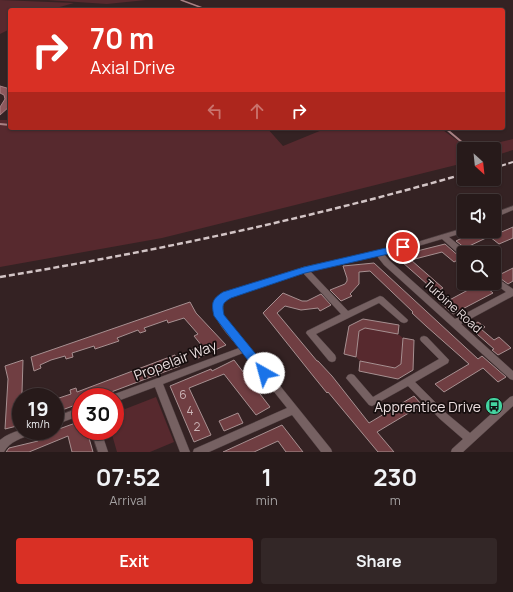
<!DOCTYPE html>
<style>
:root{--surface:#271a1a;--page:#332727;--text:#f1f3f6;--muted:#a4a1a2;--line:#433839;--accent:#d93025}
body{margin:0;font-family:Manrope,sans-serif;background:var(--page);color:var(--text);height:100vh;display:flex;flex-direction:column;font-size:15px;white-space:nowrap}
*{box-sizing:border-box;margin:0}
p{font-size:13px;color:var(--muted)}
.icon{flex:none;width:22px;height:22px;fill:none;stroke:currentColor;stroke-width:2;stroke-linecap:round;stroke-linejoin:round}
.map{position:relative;height:452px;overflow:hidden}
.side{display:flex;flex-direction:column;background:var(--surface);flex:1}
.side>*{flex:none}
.hud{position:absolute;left:8px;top:8px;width:497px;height:122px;border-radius:4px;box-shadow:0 1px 3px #0004,0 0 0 1px var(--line);background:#d93025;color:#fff;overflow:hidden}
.needle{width:26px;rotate:153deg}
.fabs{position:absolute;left:457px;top:142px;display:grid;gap:8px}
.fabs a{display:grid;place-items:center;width:44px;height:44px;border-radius:4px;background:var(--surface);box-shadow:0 1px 3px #0004,0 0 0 1px var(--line);font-size:20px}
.speed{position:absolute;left:12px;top:388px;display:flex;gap:8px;font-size:20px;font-weight:700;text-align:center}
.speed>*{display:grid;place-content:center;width:52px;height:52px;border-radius:50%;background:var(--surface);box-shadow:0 1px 3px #0004,0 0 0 1px var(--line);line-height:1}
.speed small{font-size:10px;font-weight:400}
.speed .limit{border:6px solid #d22;background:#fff;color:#111}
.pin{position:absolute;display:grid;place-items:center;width:34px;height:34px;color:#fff;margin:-17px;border:2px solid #fff;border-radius:50%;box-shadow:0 1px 4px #0007}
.me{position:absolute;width:44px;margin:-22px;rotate:322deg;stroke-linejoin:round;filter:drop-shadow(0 0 3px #0008)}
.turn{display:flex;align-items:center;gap:14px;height:84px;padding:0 16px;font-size:18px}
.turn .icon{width:52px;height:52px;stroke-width:2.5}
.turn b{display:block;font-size:28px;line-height:34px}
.lanes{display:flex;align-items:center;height:38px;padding:0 16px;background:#0003;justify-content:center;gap:20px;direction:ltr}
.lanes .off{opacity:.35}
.eta{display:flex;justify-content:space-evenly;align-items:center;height:68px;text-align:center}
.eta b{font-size:24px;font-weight:700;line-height:28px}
.button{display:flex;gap:8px;margin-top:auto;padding:8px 16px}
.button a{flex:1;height:46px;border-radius:4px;background:var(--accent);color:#fff;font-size:16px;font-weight:700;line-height:46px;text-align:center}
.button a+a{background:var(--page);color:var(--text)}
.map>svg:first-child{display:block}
</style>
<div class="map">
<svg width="513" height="452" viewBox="0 0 513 452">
<rect width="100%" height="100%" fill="#342223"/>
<g fill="#57292e">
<polygon points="0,0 74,3 49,10 10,10 10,29 0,34"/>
<polygon points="47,0 146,0 107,4"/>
<polygon points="0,120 10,120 10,128 267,128 283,146 327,128 440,128 465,146 479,147 513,139 513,150 494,156 494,149 464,149 464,163 162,238 0,267"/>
<polygon points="365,328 398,334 403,338 401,364 395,368 360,361 356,357 359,331"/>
<polygon points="156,397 174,442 150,452 117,452 111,431 115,431 115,413"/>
</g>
<polygon fill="#8e595d" stroke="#aa8184" points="0,86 10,89 10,106 0,115 0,107 5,99 4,95 0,93"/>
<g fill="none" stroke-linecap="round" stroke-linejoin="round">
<polyline stroke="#aa8184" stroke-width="1.5" points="181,0 208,10"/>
<g stroke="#aa8184" stroke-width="2">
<polyline points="0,124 10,125"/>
<polyline points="162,128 184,128"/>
<polyline points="445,128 470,149"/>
</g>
</g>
<g fill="#703e42" stroke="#a79091">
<polygon points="513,227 513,238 499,244 490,237"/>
<polygon points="476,231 486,238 465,248 456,241"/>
<polygon points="445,244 461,258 454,262 442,252 411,260 443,288 436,292 402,262 397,256"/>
<polygon points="374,263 478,359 482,356 506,377 498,382 483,368 444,392 435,384 469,364 426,326 412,313 413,312 370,271 359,272 359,284 350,294 352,296 341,301 330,290 345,284 347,281 347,278 343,266"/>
<polygon points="513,268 513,281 508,284 497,276"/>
<polygon points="481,283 493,293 453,314 442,304"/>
<polygon points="283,293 302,301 307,301 321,294 331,305 320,311 318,308 301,310 285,306 277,313 317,361 318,361 332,376 369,423 414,396 422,405 377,432 394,452 378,452 328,392 327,393 314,377 263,313"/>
<polygon points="190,302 196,313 226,345 196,359 191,350 202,346 194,336 198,334 184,318 168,323 167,320 144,328 146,331 140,333 138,330 117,338 119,341 95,349 94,346 72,353 73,357 66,359 65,356 51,360 40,365 41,368 34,371 31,357"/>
<polygon points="363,319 399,325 398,334 365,328 359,331 356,357 344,354 349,326"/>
<polygon points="478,322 485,327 481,329 494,340 499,337 511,348 498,355 492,350 494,349 469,327"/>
<polygon points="403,338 414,340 413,370 398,379 359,371 360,361 395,368 401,364"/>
<polygon points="175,355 180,366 98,397 81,397 81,403 62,410 59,398 71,394 70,390 76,388 77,392"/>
<polygon points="23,360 21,425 5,429 8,379 5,366"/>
<polygon points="234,360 270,407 256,415 224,374 189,388 211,435 194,442 170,386 211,369 212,371"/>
<polygon points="238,413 243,423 224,431 219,421"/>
<polygon points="81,421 81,431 87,431 93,452 72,452 68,436 29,452 6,452 9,448 38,441 37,437"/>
<polygon points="282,425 303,452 286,452 278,441 254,452 223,452"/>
</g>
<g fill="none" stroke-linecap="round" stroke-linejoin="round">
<defs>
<g id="street">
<polygon points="513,206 513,210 494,218 494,213"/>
<path d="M464,228v3l2,1 -17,5 18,15v1h-3v4l-3,-1 -19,-17 -27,8 -31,7 6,7 65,58 51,-27 -12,-9v-7l19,13v7l-52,28 52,47v9l-3,-1 -126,-114 -7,-9 -67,15 38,40 32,-15 3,1 25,23 -1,2 -3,1 -3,-1 -22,-19 -63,31 19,21 1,3 -1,3 -3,1 -3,-1 -23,-28 1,-2 34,-17 -38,-41 -73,24 -7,7v11l108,134 1,3h-11l-29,-37 -83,37h-16l1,-3 93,-41 -44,-55 -80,31 27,68h-10l-25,-65 -40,15v-5h-4l1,-2 127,-47c-12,-15 -39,-39 -15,-55l80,-26 110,-24z"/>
<polygon points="424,336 427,337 449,360 448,363 415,382 446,413 470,433 510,397 513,396 513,406 463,452 451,452 452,449 463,439 440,419 408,386 372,406 369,405 346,378 348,375 351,374 354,375 373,397 439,359 421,341 420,339 421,337"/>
<polygon points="81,407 81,415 55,425 55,417"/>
<path d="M21,430v1h14l-2,3c-11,4 -23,7 -29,18h-4v-12c6,-5 13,-8 21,-10z"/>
<polygon points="91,431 101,431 108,452 98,452"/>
</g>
</defs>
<use href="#street" stroke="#4d3e3f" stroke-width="1"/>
<use href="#street" fill="#766162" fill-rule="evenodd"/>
<polyline stroke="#d2c4c5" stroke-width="2" stroke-dasharray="5 2.5" stroke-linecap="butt" points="494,168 513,162"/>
<path stroke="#d2c4c5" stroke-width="2.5" stroke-dasharray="6 3" stroke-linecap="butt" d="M0,277c157,-26 311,-59 464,-103"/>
</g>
<path fill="#1a73e8" stroke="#114b97" d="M403,244l5,3 -2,3 -101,23 -74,25c-9,5 -9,7 -7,17l44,54 2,4 -2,3 -4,2 -4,-2 -46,-60c-3,-13 -2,-17 9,-24l81,-25z"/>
<defs>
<symbol id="bus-disc" viewBox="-11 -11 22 22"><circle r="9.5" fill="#43d4a0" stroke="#160e0e"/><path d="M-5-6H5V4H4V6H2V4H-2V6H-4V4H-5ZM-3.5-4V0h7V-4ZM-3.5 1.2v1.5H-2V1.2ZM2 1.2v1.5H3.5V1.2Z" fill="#111"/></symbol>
</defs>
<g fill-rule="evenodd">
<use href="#bus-disc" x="484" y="396" width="20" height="20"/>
</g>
<g text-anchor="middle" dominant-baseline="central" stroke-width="3.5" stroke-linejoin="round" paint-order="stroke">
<g font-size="12" fill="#ebdedf" stroke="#160e0e">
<text transform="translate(453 306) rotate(42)">Turbine Road</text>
</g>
<g font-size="12" fill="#ccb6b8">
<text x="183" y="394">6</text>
<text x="190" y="410">4</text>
<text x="197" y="426">2</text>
</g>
<g font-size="14" fill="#ebdedf" stroke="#160e0e">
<text transform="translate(175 360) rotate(-21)">Propelair Way</text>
</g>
<g font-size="14" fill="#ebdedf" stroke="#160e0e" text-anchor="end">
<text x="481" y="406">Apprentice Drive</text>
</g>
</g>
</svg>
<div class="fabs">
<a><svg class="needle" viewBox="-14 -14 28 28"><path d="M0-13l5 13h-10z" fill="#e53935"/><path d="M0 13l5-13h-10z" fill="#a4a1a2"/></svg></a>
<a><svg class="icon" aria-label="sound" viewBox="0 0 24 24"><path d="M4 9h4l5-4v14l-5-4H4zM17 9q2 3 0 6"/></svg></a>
<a><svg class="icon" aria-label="search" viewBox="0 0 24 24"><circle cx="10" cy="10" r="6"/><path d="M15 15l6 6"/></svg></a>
</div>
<div class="speed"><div>19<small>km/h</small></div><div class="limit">30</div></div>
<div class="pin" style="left:403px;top:247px;background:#d93025"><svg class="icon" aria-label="arrive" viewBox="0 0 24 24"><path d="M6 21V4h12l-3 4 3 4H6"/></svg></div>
<svg class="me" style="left:264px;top:373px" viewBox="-20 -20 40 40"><circle r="19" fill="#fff"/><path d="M0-13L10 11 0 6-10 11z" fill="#1a73e8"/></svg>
<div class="hud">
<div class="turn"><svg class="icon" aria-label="right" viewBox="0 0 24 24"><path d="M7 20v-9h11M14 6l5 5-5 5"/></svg><div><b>70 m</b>Axial Drive</div></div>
<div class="lanes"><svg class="icon off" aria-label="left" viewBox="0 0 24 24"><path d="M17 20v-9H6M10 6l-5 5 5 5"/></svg><svg class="icon off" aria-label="ahead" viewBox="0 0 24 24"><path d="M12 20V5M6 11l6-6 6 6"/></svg><svg class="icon" aria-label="right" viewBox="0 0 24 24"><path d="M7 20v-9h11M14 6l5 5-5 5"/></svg></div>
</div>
</div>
<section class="side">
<div class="eta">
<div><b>07:52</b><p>Arrival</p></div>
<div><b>1</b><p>min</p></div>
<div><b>230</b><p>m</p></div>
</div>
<div class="button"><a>Exit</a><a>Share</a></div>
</section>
